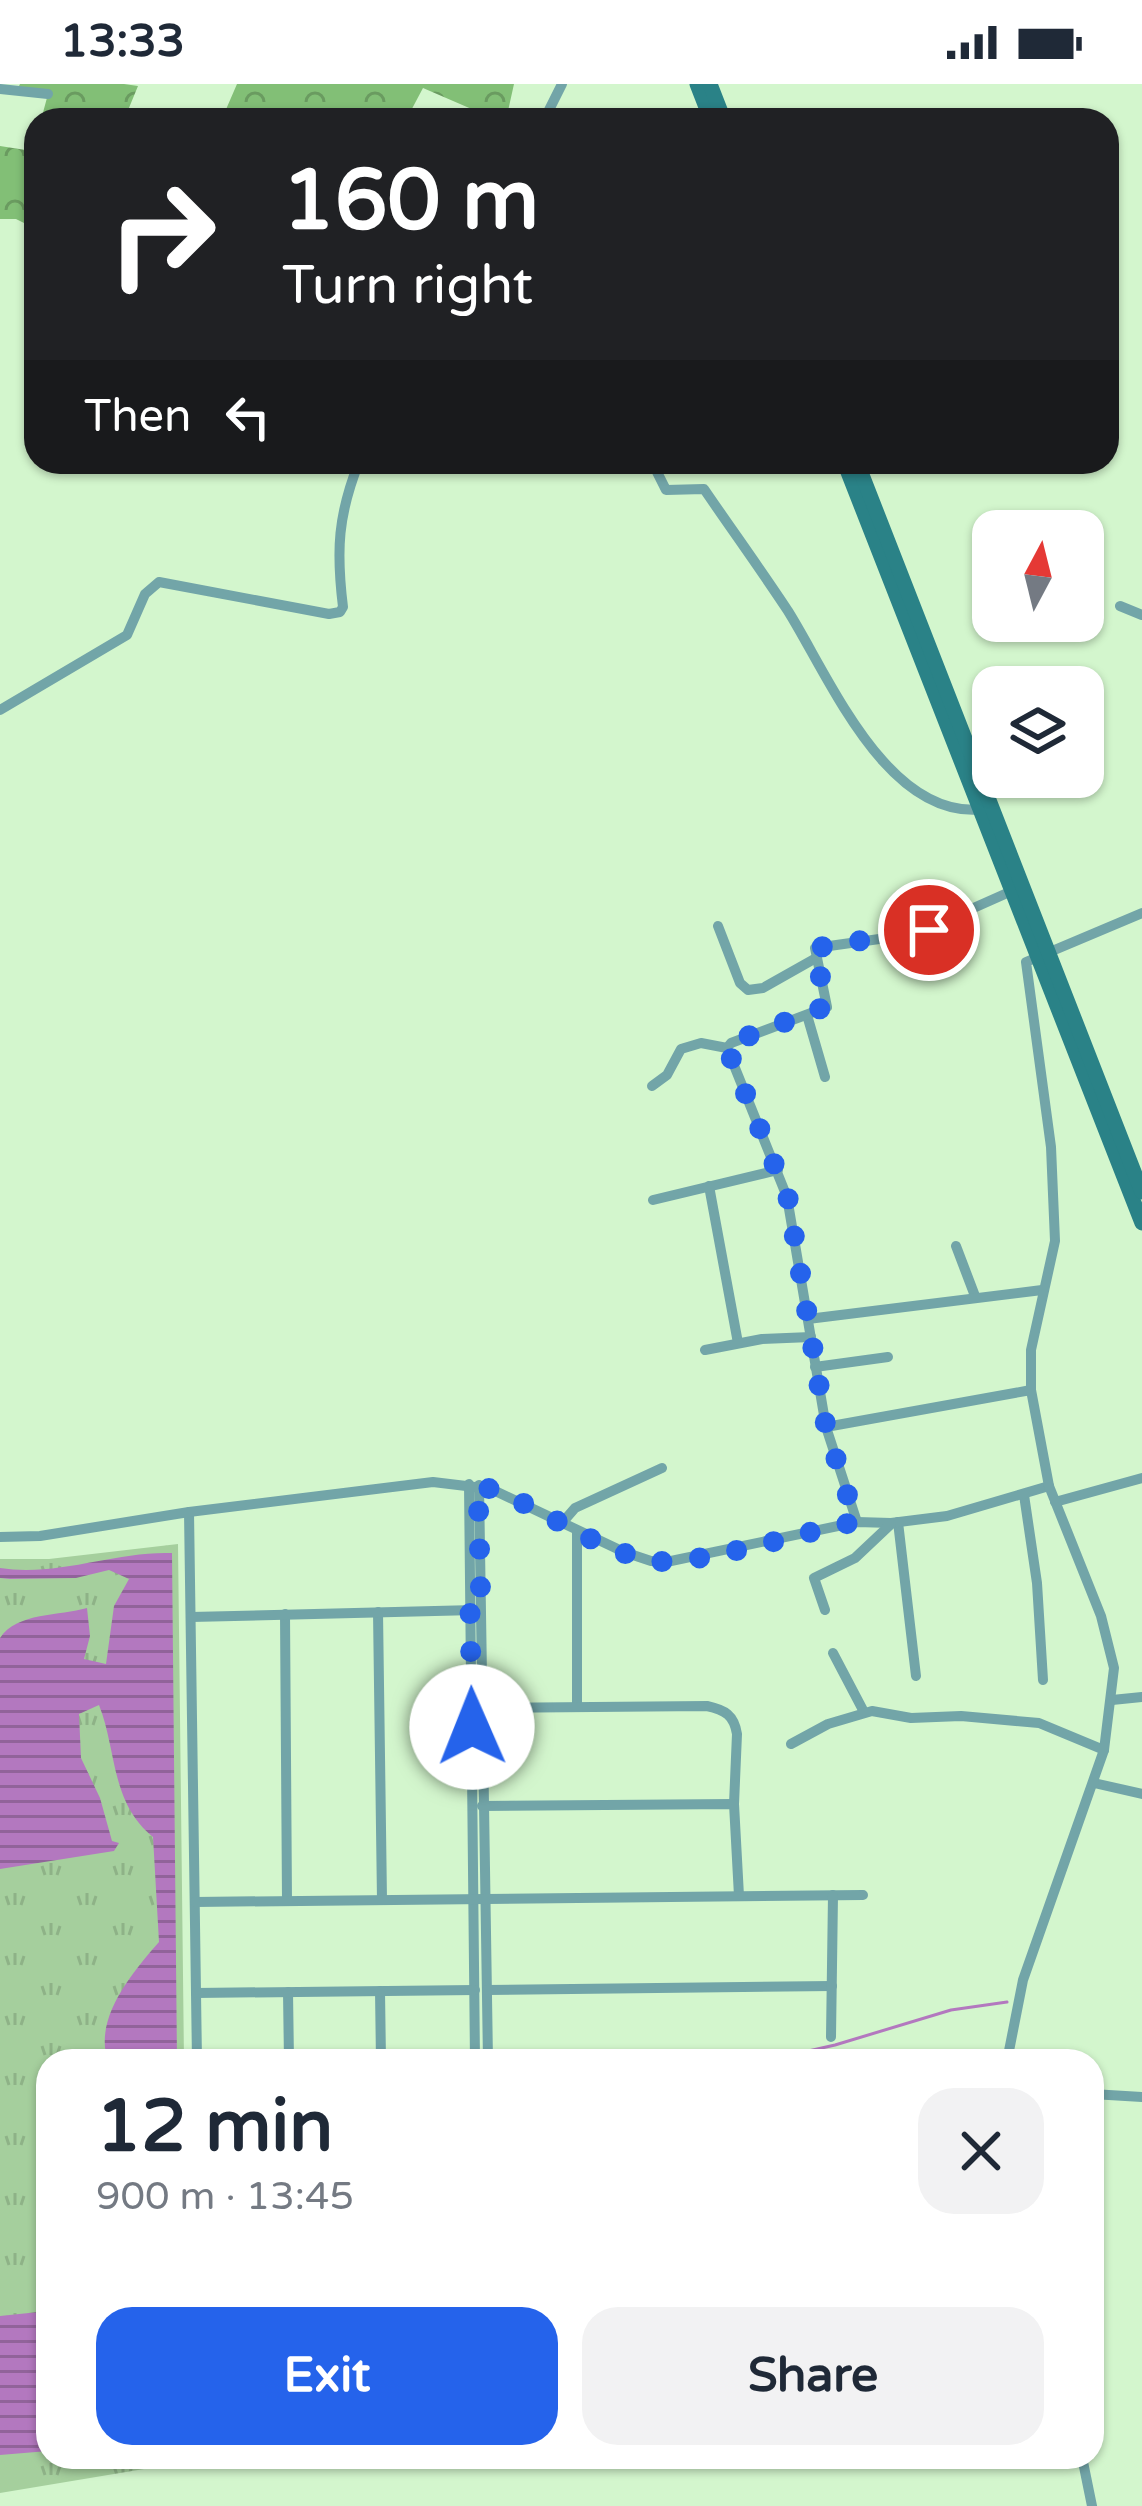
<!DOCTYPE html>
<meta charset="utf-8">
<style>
:root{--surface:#fff;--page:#f2f2f3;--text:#1f2937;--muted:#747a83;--accent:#2563eb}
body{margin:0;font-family:"Varela Round",sans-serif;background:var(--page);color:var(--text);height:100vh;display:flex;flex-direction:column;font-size:45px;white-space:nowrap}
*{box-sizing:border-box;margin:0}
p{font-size:39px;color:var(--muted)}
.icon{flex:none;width:66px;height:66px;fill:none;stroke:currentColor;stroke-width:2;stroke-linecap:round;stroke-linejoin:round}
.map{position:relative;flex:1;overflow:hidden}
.drawer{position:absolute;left:36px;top:1965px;width:1068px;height:420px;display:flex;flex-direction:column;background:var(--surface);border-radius:36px;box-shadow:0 3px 9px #0004}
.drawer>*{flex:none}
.top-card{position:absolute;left:24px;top:24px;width:1095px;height:366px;border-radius:36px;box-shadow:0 3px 9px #0004;background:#202124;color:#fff;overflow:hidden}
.needle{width:78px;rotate:7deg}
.tools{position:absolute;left:972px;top:426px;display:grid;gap:24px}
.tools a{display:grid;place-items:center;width:132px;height:132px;border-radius:24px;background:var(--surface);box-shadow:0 3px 9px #0004;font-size:60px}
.pin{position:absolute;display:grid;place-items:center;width:102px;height:102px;color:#fff;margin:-51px;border:6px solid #fff;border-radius:50%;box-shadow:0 3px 12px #0007}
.me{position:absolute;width:132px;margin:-66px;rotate:359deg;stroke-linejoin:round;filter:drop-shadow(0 0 9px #0008)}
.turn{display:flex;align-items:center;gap:42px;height:252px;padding:0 60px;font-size:54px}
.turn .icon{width:156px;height:156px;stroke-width:2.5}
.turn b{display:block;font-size:84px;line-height:102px}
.then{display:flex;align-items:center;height:114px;padding:0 60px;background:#0003;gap:24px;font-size:45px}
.round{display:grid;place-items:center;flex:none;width:126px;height:126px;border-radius:36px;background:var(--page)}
.overview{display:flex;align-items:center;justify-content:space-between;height:204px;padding:0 60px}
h1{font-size:72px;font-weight:700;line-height:90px}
.button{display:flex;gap:24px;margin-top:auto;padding:24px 60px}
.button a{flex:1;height:138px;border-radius:36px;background:var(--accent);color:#fff;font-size:48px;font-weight:700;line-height:138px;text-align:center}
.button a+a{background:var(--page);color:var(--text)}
.status{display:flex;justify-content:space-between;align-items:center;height:84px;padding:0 60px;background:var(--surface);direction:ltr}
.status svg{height:33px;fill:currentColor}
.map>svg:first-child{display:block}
</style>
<div class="status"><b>13:33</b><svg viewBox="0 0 49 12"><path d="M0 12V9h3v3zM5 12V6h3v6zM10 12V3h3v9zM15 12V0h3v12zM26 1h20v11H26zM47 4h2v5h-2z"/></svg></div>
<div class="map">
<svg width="1142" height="2422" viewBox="0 0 1142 2422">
<defs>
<pattern id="grass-tufts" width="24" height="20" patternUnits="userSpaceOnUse" patternTransform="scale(3)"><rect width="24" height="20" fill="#a5cf9d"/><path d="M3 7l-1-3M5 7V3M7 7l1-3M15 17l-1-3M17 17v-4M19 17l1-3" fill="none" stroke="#8eb287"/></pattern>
<pattern id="forest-crowns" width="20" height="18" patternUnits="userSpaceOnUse" patternTransform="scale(3)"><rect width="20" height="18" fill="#82bf76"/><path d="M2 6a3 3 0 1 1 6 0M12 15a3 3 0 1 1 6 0" fill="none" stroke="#6a9b60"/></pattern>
<pattern id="water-rules" width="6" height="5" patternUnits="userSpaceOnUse" patternTransform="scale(3)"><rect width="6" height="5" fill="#b378bf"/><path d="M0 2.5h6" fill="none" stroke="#91639a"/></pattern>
</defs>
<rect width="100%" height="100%" fill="#d3f6cd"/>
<polygon fill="url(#grass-tufts)" points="178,1460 184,1977 48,1977 48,2373 216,2373 0,2409 0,1475 49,1475"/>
<g fill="url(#forest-crowns)">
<polygon points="20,0 124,0 138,2 124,36 41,36 48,10 18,4"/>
<polygon points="237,0 514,0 506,36 497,36 423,4 406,36 237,36 224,30"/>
<polygon points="36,55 36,145 16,135 0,135 0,62 32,67"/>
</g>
<g fill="url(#water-rules)">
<path d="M172,1469l5,508h-69c-15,-43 25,-89 51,-119l-6,-105c-43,-35 -36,-87 -54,-132l-20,9 2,44 19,40 12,43 7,2 -5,8 -114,18v-231c17,-26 60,-22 87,-30l3,28 -6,23 22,5 8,-58 15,-27 -20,-9 -33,8 -66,1 -10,-1v-10c59,9 114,-17 172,-15z"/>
<polygon points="48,2227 48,2274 40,2288 48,2308 48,2367 0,2371 0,2232"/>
</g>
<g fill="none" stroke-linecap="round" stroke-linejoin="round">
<polyline stroke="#b378bf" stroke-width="3" points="764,1977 835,1961 951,1926 1007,1918"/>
<g stroke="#72a5a8" stroke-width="10">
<polyline points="0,5 48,10"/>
<polyline points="544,36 562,0"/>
<path d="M652,378l14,28 38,-1c28,41 57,81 84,122 42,67 100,211 197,198"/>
<polyline points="1120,522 1142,531"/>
<path d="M0,626l127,-75 18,-41 14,-12 170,32 11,-2 3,-5c-7,-57 -5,-92 16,-145"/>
<polyline points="718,842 740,899 748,906 763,904 816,874"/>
<polyline points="807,931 825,993"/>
<polyline points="652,1002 667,991 681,965 701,959 727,964"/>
<polyline points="709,1102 738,1259"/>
<polyline points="653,1116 778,1086"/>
<polyline points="956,1162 975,1212"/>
<polyline points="808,1235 1042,1206"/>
<polyline points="705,1266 762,1255 811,1253"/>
<polyline points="815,1283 888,1273"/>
<polyline points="826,1343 1031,1306"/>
<polyline points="469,1400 475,1977"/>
<polyline points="479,1401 488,1977"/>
<polyline points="1024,1411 1037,1499 1043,1596"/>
<polyline points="1055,1418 1142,1394"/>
<polyline points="189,1428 197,1977"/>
<polyline points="857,1438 826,1343 787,1113 727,964 731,959 827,923 815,864 915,850 1014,806"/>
<polyline points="898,1438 916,1592"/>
<polyline points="562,1439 575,1424 662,1384"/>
<polyline points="577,1448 577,1623"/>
<polyline points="0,1453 40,1452 189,1428 433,1398 491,1405 624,1468 651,1477 671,1477 857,1438 891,1439 947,1432 1049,1402"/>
<polyline points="825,1526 814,1494 855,1474 891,1440"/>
<polyline points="378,1528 382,1816"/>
<polyline points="285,1530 287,1817"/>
<polyline points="191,1533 475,1526"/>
<polyline points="833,1569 864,1628"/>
<polyline points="1112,1616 1142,1613"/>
<path d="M483,1624l224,-2c18,4 27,9 30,28l-3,70"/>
<polyline points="791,1660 828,1640 872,1627 911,1634 961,1632 1039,1639 1104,1666"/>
<polyline points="1094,1699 1142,1710"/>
<polyline points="482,1722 734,1720 739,1812"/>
<polyline points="195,1818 863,1811"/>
<polyline points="487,1906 832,1902"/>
<polyline points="380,1907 381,1977"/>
<polyline points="288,1908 289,1977"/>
<polyline points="196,1909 475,1906"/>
<polyline points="831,1953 833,1811"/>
<polyline points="1007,1977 1023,1896 1104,1666 1114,1584 1101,1532 1049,1402 1031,1306 1031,1266 1055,1157 1051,1063 1026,878 1142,829"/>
<polyline points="1092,2010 1142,2013"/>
<polyline points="1082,2373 1092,2422"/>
</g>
<g stroke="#2a8287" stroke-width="15">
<polyline points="697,0 711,36"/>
<polyline points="710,0 724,36"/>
<polyline points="844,378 1142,1139"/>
<polyline points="857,378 1142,1108"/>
</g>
</g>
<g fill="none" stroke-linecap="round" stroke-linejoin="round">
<path stroke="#2563eb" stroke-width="21" stroke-dasharray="0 37.8" d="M472,1643l-2,-117h11l-3,-125c60,18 109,61 169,75 40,10 161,-30 209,-38l-30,-95 -38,-229 -61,-150 3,-5 97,-37 -13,-58 115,-18"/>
</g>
</svg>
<div class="tools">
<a><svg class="needle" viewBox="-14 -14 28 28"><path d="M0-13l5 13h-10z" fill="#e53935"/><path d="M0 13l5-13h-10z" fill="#747a83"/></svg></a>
<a><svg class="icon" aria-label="layers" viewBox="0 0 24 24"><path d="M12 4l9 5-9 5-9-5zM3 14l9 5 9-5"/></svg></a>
</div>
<div class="pin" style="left:929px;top:846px;background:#d93025"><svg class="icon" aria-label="arrive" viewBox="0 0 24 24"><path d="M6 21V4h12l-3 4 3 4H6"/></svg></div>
<svg class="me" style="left:472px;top:1643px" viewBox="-20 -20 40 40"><circle r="19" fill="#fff"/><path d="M0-13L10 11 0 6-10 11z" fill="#2563eb"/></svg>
<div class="top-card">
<div class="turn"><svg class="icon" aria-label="right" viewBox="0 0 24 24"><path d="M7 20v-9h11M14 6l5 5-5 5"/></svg><div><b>160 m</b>Turn right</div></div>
<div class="then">Then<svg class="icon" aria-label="left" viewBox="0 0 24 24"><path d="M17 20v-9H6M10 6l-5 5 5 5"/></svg></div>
</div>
<section class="drawer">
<div class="overview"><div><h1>12 min</h1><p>900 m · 13:45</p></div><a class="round"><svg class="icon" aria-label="close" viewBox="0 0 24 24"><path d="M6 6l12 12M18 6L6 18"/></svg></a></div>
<div class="button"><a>Exit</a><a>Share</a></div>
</section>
</div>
